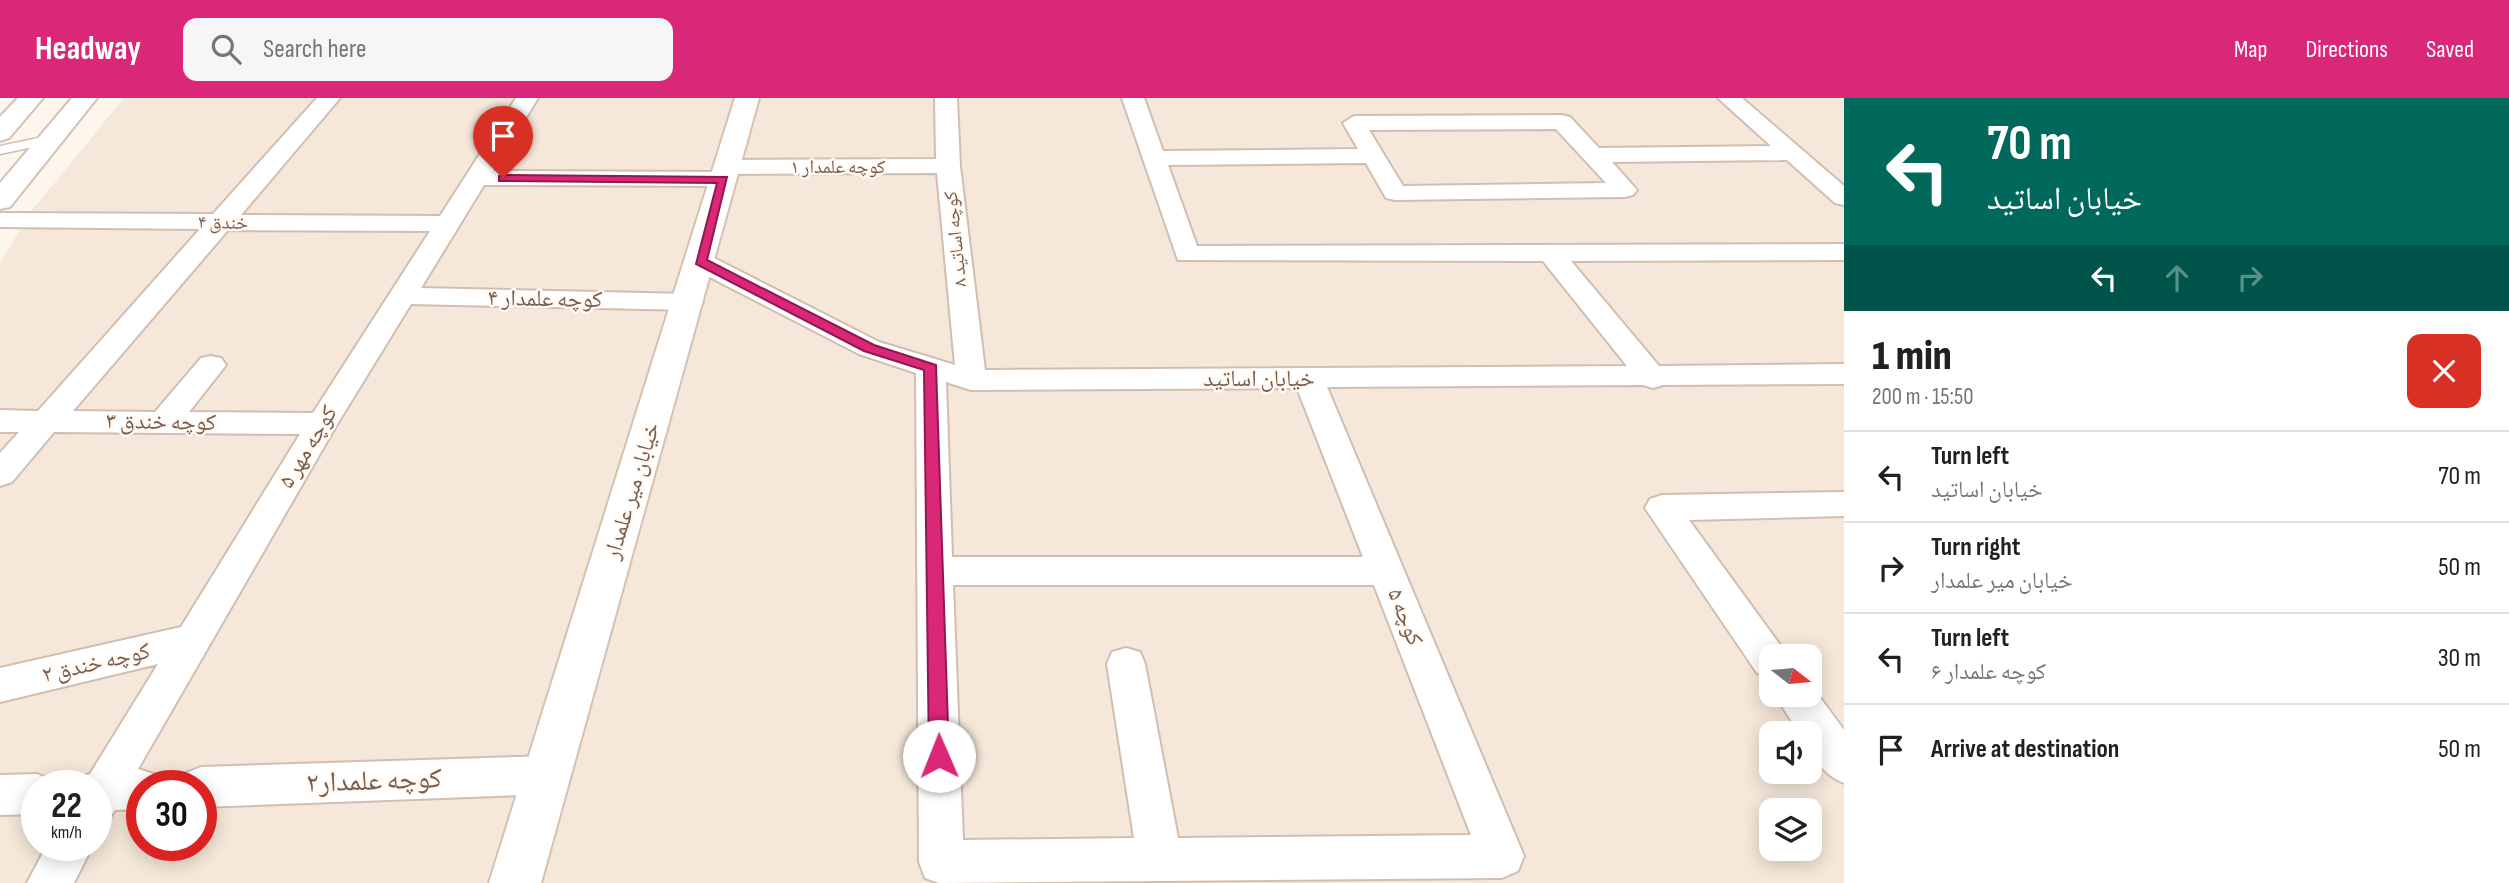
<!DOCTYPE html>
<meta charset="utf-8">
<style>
:root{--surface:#fff;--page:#f6f6f6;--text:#202124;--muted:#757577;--line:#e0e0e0;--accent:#db2777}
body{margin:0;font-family:"Sofia Sans Condensed","Noto Naskh Arabic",sans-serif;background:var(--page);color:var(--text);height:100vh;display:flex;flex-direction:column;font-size:26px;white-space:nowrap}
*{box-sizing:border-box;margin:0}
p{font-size:23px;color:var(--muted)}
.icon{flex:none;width:38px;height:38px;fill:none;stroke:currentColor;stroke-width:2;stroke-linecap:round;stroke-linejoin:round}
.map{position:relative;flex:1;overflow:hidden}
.panel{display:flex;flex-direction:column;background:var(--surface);width:665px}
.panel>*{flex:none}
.banner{background:#00695c;color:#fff;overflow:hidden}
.needle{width:46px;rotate:106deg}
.buttons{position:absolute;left:1759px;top:546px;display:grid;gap:14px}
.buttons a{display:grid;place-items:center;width:63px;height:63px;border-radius:14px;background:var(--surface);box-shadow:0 4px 18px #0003;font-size:35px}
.speed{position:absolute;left:21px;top:672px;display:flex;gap:14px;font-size:35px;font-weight:700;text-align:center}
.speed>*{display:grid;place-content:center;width:91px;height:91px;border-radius:50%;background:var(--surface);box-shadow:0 4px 18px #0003;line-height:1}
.speed small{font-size:18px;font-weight:400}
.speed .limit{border:10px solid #d22;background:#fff;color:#111}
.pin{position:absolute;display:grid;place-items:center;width:60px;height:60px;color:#fff;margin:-72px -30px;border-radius:50% 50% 50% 0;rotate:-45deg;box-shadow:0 0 7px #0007}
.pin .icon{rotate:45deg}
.me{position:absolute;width:77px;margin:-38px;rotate:359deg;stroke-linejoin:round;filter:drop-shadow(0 0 5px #0008)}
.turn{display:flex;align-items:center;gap:24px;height:147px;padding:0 28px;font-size:32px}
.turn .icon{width:91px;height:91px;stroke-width:2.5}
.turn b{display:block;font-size:49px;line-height:60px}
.lanes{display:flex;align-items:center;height:66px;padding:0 28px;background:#0003;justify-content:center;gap:35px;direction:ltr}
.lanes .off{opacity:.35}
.round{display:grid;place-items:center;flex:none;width:74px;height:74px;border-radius:14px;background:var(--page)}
.overview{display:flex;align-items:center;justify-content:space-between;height:119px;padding:0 28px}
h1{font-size:42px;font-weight:800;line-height:52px}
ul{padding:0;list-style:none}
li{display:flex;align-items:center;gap:21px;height:91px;padding:0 28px;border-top:2px solid var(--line)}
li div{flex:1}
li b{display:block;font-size:26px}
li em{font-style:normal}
header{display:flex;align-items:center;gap:42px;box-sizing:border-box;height:98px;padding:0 35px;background:var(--accent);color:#fff}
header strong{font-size:33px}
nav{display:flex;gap:38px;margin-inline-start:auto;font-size:24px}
.search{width:490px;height:63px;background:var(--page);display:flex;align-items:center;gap:18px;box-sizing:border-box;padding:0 24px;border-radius:14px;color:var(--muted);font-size:26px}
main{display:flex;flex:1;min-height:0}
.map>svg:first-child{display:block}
</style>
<header>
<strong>Headway</strong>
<div class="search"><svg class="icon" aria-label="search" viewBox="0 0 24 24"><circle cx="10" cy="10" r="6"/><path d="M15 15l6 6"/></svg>Search here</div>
<nav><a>Map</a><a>Directions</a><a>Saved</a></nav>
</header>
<main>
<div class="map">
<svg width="1844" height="785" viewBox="0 0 1844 785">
<rect width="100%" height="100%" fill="#fdf6ec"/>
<path fill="#f5e8da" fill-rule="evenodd" d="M124,0h1720v785h-1844v-620l30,-50zM1771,558h39v39h-39zM1771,635h39v39h-39zM37,688h59v59h-59zM142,688h59v59h-59zM1771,712h39v39h-39z"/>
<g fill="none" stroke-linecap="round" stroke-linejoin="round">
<defs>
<polygon id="lane" points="48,38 54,42 52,45 0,56 0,48"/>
<g id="street">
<path d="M317,0h23l-99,117 199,1 76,-118h22l-45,73 226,1 -4,-5 4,-5 8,-2 209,-1 -1,-61h22l3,68 25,204 642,-4 -84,-105 -365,-1 -56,-162h22l19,53 195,-2 -15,-26 11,-7 208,-1 8,2 29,31 172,-2 -53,-48h24l102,88v19l-9,-2 -48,-43 -175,2 25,28 -4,5 -8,2 -230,3 -9,-2 -20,-35 -198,2 29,81 647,-2v16l-273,1 88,105 185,-2v20l-181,1 -10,3 -10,-3 -316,2 197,469 -6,15 -16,7 -563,5 -14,-5 -6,-16 -3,-489 -57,-19 -167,-86 -4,-6 4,-6h18l169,86 76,23 -18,-192 -206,1 4,5 -4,5 -8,2 -239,-1 -63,103 268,6 10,2 4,6 -4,6 -10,2 -278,-6 -75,122 -198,343 19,6 5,11h-20v23l-27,1 -4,6 -15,6v-36h-19l4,-9 9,-3 68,-110 -158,38v-34l181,-41 119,-193 -246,-2 -42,50 -12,4v-33l19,-21h-19v-22l38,1 162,-182 -200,-2v-14l213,1zM1556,31l50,54 -203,3 -34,-56zM228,132l202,1 -117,182 -124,-1 37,-47 -5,-7 -10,-2 -10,2 -46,54 -82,-1zM946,284l25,8 326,-2 66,169h-411zM953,487h421l97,250 -293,3 -33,-174 -5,-12 -14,-4 -14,4 -5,12 27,174 -171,2z"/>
<polygon points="1844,394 1844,418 1689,422 1788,558 1771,558 1771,579 1757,575 1645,410 1650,401 1662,397"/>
<path d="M1810,586l34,46v53c-21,-8 -34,-27 -34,-50h-11l-24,-38h35z"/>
<polygon points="548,658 563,663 569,677 563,691 548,696 201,709 201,688 180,688 186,675 201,669"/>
<polygon points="37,676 52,682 55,688 37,688 37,716 0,717 0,677"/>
<polygon points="47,747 93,747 74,785 27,785"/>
</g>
<g id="secondary">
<polygon points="18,0 43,0 9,40 0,43 0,19"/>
<polygon points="72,0 97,0 10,109 0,111 0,85"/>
<polygon points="735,0 759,0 541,785 489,785"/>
</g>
</defs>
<use href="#lane" stroke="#d1beb0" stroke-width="3"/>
<use href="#street" stroke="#d1beb0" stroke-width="4"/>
<use href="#secondary" stroke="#d6c0b0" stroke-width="4"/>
<use href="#lane" fill="#fff" fill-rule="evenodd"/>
<use href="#street" fill="#fff" fill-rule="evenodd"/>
<use href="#secondary" fill="#fff" fill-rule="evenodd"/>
</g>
<polygon fill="#db2777" stroke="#8e194d" stroke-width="2" points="503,77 727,79 707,162 874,247 936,267 949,658 946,665 939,667 932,665 929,658 924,272 864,253 696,166 717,85 499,83 499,78"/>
<g text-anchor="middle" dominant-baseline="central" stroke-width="5" stroke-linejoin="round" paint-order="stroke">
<g font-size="19" fill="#7a5c4d" stroke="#fffaf3">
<text x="838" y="69">کوچه علمدار ۱</text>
<text transform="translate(223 125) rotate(1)">خندق ۴</text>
<text transform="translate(956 141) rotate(-96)">کوچه اساتید ۸</text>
</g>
<g font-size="23" fill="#7a5c4d" stroke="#fffaf3">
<text transform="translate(545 201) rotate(1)">کوچه علمدار ۴</text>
<text x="1259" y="281">خیابان اساتید</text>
<text transform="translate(161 324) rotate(1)">کوچه خندق ۳</text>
<text transform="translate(308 349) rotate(-59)">کوچه مهر ۵</text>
<text transform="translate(632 393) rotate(-73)">خیابان میر علمدار</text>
<text transform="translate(1405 519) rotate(68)">کوچه ۵</text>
<text transform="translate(96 565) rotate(-13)">کوچه خندق ۲</text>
</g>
<g font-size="28" fill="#7a5c4d" stroke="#fffaf3">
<text transform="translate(374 683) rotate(-2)">کوچه علمدار۲</text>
</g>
</g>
</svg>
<div class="buttons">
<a><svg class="needle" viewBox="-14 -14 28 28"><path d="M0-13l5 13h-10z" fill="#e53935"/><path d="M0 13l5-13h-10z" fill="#757577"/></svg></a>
<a><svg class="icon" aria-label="sound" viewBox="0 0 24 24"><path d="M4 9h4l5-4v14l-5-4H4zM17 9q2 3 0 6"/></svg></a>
<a><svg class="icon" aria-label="layers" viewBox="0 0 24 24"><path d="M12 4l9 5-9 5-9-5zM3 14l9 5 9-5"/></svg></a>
</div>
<div class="speed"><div>22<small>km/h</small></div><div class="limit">30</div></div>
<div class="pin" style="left:503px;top:80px;background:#d93025"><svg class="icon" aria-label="arrive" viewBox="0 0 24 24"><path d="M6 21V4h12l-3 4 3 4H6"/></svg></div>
<svg class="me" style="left:939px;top:658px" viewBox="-20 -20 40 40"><circle r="19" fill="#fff"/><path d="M0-13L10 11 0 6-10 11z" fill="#db2777"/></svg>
</div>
<section class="panel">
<div class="banner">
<div class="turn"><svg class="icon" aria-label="left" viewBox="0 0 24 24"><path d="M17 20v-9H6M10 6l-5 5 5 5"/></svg><div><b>70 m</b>خیابان اساتید</div></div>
<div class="lanes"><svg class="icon" aria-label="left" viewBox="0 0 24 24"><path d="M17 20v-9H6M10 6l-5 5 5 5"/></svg><svg class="icon off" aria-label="ahead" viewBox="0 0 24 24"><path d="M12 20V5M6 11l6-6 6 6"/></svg><svg class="icon off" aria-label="right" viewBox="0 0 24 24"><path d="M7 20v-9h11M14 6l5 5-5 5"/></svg></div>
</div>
<div class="overview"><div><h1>1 min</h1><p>200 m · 15:50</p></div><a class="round" style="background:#d93025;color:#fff"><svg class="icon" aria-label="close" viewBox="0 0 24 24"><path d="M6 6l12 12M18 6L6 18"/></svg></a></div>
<ul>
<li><svg class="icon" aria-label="left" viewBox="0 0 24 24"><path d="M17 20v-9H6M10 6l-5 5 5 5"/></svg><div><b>Turn left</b><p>خیابان اساتید</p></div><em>70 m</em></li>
<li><svg class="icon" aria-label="right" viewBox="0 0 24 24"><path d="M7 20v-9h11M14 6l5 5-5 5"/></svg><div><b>Turn right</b><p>خیابان میر علمدار</p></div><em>50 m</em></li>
<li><svg class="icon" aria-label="left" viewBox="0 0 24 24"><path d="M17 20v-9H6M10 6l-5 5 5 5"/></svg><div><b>Turn left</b><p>کوچه علمدار ۶</p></div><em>30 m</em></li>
<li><svg class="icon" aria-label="arrive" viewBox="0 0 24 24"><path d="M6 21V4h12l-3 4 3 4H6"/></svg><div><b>Arrive at destination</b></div><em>50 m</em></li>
</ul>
</section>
</main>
